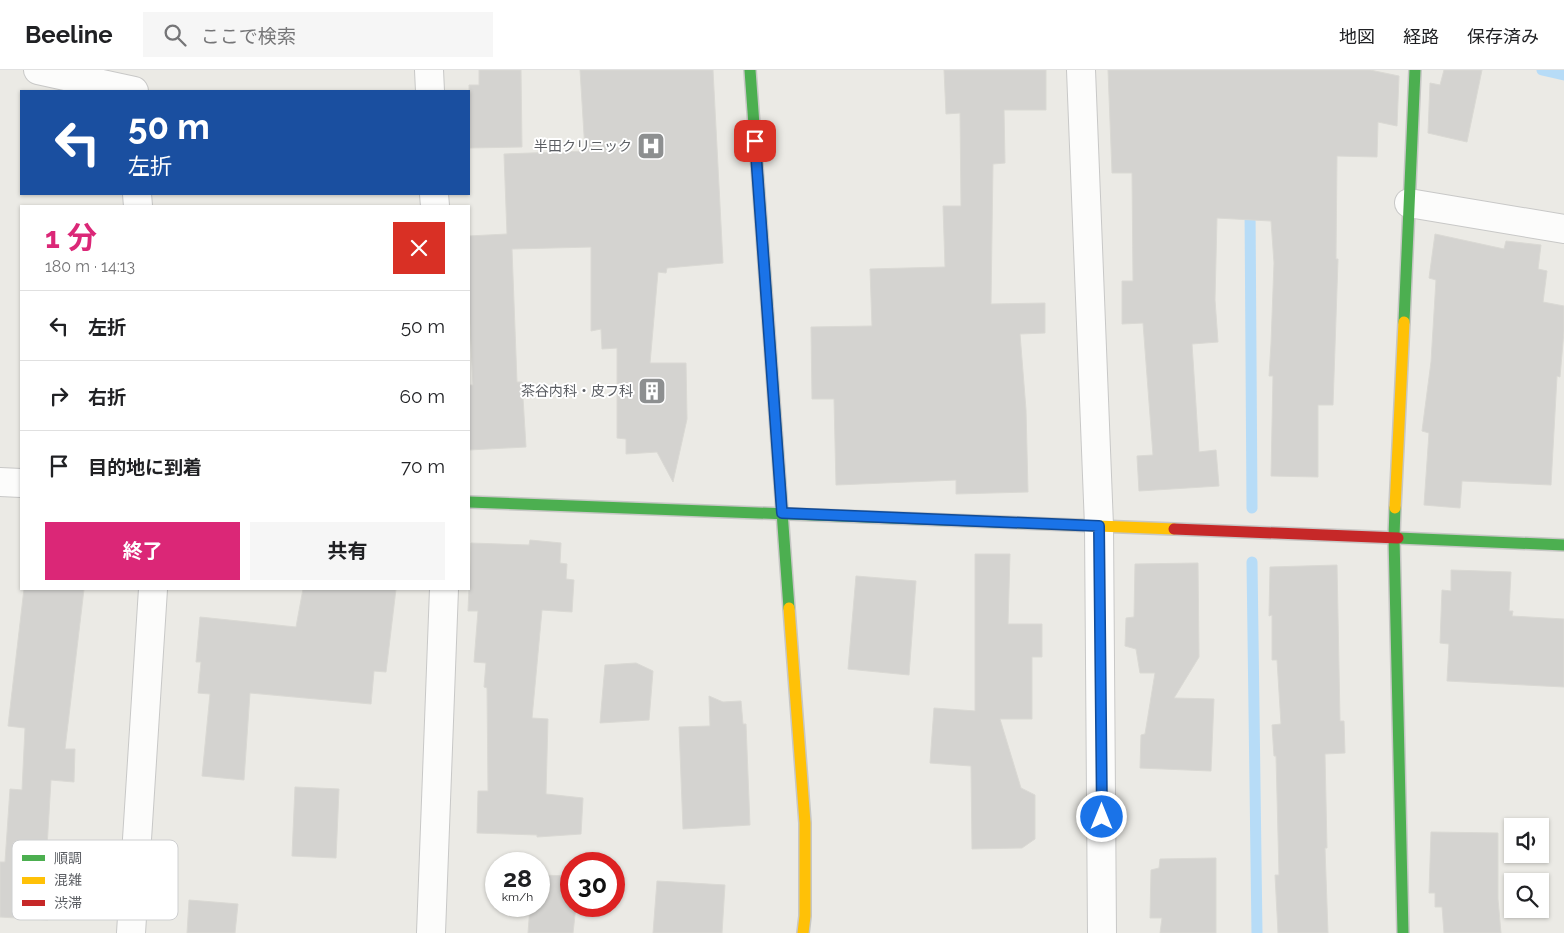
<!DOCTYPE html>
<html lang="ja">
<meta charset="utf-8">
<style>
:root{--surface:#fff;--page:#f6f6f6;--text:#202124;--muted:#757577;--line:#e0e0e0;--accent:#db2777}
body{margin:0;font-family:Raleway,"Noto Sans JP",sans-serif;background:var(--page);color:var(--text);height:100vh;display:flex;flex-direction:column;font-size:19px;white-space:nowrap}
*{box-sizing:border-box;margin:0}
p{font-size:16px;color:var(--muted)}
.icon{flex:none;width:28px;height:28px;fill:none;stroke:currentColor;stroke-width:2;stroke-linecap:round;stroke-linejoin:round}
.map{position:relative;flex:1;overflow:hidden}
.drawer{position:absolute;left:20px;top:135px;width:450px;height:385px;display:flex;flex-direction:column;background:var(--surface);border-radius:0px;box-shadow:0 1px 4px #0004}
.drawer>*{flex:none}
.guide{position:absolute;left:20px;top:20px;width:450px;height:105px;border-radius:0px;box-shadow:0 1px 4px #0004;background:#1a4fa0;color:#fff;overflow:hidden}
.tools{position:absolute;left:1504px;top:748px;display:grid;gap:10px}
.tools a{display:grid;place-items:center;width:45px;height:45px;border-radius:0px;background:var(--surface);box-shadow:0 1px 4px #0004;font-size:25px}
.speed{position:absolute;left:485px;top:782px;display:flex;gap:10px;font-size:25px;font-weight:700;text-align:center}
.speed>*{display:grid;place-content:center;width:65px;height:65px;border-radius:50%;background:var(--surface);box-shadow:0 1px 4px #0004;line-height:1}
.speed small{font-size:12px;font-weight:400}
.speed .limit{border:8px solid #d22;background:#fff;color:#111}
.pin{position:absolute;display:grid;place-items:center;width:42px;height:42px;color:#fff;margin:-21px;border-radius:10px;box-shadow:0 2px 8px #0006}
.me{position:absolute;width:55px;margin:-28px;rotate:0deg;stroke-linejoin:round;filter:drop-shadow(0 0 4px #0008)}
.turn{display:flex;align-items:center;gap:18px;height:105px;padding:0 25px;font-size:22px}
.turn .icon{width:65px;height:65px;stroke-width:2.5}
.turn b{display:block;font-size:35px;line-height:42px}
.round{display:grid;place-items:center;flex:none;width:52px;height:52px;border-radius:0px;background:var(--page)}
.head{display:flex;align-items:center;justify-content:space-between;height:85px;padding:0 25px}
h1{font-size:30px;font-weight:700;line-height:38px;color:var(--accent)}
.cta{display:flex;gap:10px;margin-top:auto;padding:10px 25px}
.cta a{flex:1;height:58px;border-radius:0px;background:var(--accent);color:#fff;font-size:20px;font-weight:700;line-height:58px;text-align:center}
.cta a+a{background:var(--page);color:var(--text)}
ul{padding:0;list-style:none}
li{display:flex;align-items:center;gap:15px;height:70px;padding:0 25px;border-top:1px solid var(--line)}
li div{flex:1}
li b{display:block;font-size:19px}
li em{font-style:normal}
header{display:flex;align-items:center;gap:30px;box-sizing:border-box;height:70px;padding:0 25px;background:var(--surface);border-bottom:1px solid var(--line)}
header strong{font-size:24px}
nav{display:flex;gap:28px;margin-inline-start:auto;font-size:18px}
.search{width:350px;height:45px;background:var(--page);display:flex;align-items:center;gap:12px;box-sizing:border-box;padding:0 18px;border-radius:0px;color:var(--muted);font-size:19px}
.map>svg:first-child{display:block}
</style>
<header>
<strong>Beeline</strong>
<div class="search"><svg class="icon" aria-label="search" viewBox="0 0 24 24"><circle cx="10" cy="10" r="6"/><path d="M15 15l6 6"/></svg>ここで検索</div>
<nav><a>地図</a><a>経路</a><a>保存済み</a></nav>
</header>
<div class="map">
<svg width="1564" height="863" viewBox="0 0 1564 863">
<rect width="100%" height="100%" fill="#ebeae5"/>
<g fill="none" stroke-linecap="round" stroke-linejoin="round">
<g stroke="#b7dcf7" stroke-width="11">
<polyline points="1542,0 1564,5"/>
<polyline points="1250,135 1252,438"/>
<polyline points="1252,492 1257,863"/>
</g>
</g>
<g fill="#d4d3d0" stroke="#dad9d4">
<polygon points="479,0 521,0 522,77 470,78 469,15 479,15"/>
<polygon points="580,0 713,0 723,193 667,198 666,203 658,202 650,293 686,293 687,349 673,412 657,382 626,384 626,369 617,368 617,278 602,279 601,259 591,261 591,177 512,179 517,312 522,312 526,377 469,380 469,315 473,315 469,233 469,166 507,164 504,84 585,81"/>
<polygon points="944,0 1046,0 1046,40 1004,40 1005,93 993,94 991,234 1045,233 1045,263 1020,264 1026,340 1028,422 956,424 956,410 836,415 834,329 812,329 811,257 872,256 870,199 945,197 943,136 961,136 960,43 946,44"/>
<polygon points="1108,0 1370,0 1399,6 1397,56 1378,52 1377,87 1337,86 1336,189 1338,189 1333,335 1318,335 1318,407 1271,406 1273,306 1269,306 1271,274 1274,193 1271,151 1217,148 1215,230 1218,272 1192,274 1199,382 1216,380 1219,416 1139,421 1137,386 1153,385 1143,253 1122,254 1122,211 1133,211 1132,103 1112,103"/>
<polygon points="1444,0 1482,0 1467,72 1428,63 1430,13 1440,15"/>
<polygon points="1435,164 1504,179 1506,171 1541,175 1538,199 1547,201 1543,232 1564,236 1564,261 1560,307 1557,306 1551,415 1462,411 1460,438 1424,435 1429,363 1422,361 1431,292 1436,210 1429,208"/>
<polygon points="530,470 561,473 560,493 567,494 566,509 574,510 572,542 542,540 532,648 548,649 546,724 583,728 581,764 537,767 537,765 477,763 478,721 488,721 487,618 484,617 486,593 474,592 478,541 468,541 471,473 529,475"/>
<polygon points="975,484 1010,484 1008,554 1042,554 1042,587 1032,587 1032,649 1000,649 1021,718 1035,725 1035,769 1022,778 972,779 971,696 930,693 934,638 975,641"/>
<polygon points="1198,493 1199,587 1174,628 1214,629 1211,701 1140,698 1141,665 1145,664 1155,603 1140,603 1136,579 1125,576 1126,548 1134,547 1135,494"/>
<polygon points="1337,495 1340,651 1344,651 1345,683 1325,684 1327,778 1325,778 1328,863 1278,863 1275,805 1279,805 1276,686 1274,686 1272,655 1281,654 1277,590 1272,590 1272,545 1269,546 1270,497"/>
<polygon points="1451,500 1511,502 1509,541 1513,541 1512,546 1564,549 1564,617 1447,611 1449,574 1440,573 1442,520 1451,521"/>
<polygon points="856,506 916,511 909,605 848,599"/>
<polygon points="24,519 84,519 65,679 75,679 74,712 51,710 46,794 51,795 48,850 0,847 0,792 5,792 10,719 22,720 25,658 8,656"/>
<polygon points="303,519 396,519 386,602 374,601 371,634 250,623 244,710 202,706 210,624 198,623 201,592 196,592 200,547 296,557"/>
<polygon points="636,593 653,601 649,650 600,653 605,595"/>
<polygon points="709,626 723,632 741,631 743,654 746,654 750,755 683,759 679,657 710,656"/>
<polygon points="295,717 339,719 336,788 292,786"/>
<polygon points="1431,762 1498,763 1498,829 1501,863 1444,863 1442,837 1435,837 1435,823 1429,823"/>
<polygon points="1216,788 1216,863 1160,863 1162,848 1150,848 1151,800 1159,798 1160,789"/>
<polygon points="539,805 571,806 571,836 576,836 573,863 528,863 530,836 539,836"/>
<polygon points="657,811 725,815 722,863 653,863"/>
<polygon points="189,830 238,834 235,863 187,863"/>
</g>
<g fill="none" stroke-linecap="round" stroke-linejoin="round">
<defs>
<g id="street">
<polyline points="38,0 134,21"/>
<polyline points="429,0 430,21"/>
<polyline points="1081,0 1099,456 1102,863"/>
<polyline points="137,124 138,136"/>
<polyline points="434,124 435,136"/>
<polyline points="1409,133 1564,159"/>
<polyline points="0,412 21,413"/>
<polyline points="131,863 153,519"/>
<polyline points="431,863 444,519"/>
</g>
<g id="fast">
<polyline points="750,0 789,538"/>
<polyline points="1404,252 1415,0"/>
<polyline points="469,432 998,452"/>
<polyline points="1395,438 1394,467 1403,863"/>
<polyline points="1398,468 1564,475"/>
</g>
<g id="slow">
<polyline points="1395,438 1404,252"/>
<polyline points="998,452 1174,459"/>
<polyline points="789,538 805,753 805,846 803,863"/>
</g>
<polyline id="jam" points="1174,459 1398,468"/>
</defs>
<use href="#street" stroke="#c8c8c7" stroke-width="30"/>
<use href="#fast" stroke="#c7c7c5" stroke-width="14"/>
<use href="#slow" stroke="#c7c7c5" stroke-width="14"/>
<use href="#jam" stroke="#c7c7c5" stroke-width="14"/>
<use href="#street" stroke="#fcfcfb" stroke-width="28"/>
<use href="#fast" stroke="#4caf50" stroke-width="11"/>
<use href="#slow" stroke="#ffc107" stroke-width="11"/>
<use href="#jam" stroke="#c62828" stroke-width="11"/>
</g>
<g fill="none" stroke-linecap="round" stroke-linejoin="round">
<defs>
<polyline id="route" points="755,71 782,443 1099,456 1102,747"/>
</defs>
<use href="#route" stroke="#114b97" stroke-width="12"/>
<use href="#route" stroke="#1a73e8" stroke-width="9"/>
</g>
<defs>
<symbol id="hospital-square" viewBox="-11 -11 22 22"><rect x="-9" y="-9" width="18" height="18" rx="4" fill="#8d8f90" stroke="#fff"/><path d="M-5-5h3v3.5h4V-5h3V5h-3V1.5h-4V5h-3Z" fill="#fff"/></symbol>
<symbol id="building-square" viewBox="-11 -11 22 22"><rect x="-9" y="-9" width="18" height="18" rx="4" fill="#8d8f90" stroke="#fff"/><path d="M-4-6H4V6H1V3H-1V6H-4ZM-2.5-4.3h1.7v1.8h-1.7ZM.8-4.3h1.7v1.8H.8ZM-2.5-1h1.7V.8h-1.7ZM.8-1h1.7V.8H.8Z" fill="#fff"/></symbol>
</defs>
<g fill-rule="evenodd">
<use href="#hospital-square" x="635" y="60" width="32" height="32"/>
<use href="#building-square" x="636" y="305" width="32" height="32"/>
</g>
<g text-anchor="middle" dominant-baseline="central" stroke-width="4" stroke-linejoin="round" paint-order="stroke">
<g font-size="14" fill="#5b5e63" stroke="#fff" text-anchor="end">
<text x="632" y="76">半田クリニック</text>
<text x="633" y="321">茶谷内科・皮フ科</text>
</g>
</g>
<rect x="12" y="770" width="166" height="80" rx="8" fill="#fff" stroke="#cecfd0" stroke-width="1"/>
<rect x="22" y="785" width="23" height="6" fill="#4caf50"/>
<rect x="22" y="807" width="23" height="7" fill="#ffc107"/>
<rect x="22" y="830" width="23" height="6" fill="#c62828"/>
<g font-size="14" fill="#5b5e63">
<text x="54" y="793">順調</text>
<text x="54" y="815">混雑</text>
<text x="54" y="838">渋滞</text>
</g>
</svg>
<div class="tools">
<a><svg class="icon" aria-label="sound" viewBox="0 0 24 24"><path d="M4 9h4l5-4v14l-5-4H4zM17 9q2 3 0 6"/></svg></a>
<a><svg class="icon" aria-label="search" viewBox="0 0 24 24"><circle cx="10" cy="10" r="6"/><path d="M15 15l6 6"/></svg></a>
</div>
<div class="speed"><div>28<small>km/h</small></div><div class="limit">30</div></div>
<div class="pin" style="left:755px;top:71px;background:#d93025"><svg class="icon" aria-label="arrive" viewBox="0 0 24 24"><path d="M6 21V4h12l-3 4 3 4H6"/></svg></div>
<svg class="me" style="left:1102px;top:747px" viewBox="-20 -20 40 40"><circle r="17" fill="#1a73e8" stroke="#fff" stroke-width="3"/><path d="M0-11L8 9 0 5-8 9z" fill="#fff"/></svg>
<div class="guide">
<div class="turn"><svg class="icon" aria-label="left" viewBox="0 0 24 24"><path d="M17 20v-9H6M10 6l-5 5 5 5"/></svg><div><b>50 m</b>左折</div></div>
</div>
<section class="drawer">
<div class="head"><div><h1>1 分</h1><p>180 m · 14:13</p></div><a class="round" style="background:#d93025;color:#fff"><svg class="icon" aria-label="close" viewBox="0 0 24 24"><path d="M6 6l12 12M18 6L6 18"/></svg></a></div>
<ul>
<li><svg class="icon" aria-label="left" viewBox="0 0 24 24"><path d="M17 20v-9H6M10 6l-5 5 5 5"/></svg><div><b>左折</b></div><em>50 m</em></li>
<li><svg class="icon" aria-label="right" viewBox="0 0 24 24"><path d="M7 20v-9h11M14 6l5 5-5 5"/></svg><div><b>右折</b></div><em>60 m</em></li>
<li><svg class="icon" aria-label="arrive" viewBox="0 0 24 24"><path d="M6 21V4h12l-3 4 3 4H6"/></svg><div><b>目的地に到着</b></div><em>70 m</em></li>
</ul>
<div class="cta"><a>終了</a><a>共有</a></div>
</section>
</div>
